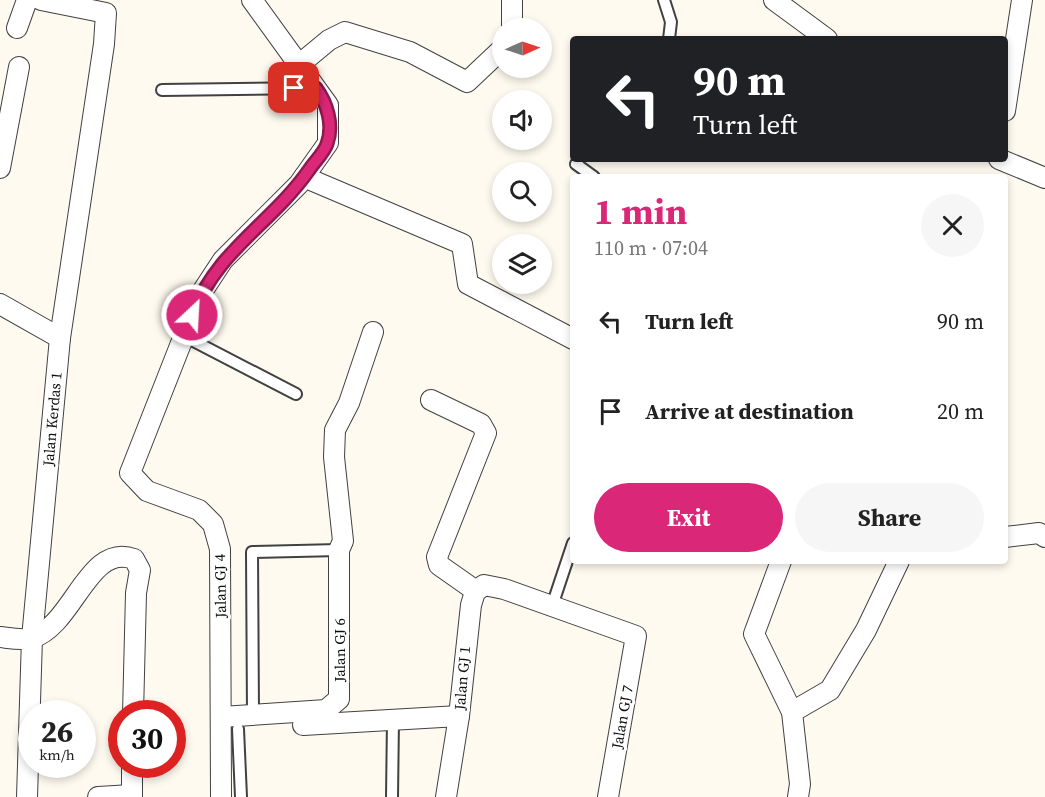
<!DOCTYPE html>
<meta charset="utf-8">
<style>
:root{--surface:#fff;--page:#f6f6f6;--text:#222;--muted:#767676;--accent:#db2777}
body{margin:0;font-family:"Source Serif 4",serif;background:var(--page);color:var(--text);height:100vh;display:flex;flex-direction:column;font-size:22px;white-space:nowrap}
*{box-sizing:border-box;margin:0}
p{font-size:20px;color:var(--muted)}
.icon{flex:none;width:33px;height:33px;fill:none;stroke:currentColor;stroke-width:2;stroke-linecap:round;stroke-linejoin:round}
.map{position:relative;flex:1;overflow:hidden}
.details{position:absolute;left:570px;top:174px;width:438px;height:390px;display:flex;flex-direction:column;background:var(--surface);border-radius:6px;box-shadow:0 3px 9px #0003}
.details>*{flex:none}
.top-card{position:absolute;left:570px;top:36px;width:438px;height:126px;border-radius:6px;box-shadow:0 3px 9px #0003;background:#202124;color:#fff;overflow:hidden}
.needle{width:39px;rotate:87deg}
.fabs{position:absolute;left:492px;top:18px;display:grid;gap:12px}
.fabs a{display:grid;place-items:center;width:60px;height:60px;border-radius:50%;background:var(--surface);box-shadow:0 3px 9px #0003;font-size:30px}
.speed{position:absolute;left:18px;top:700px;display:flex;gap:12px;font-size:30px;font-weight:700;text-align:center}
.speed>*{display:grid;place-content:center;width:78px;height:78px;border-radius:50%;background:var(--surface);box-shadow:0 3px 9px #0003;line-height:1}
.speed small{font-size:15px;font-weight:400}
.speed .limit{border:9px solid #d22;background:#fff;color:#111}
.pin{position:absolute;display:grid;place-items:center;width:51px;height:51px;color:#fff;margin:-26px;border-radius:12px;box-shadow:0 3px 9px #0006}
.me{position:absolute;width:66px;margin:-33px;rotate:25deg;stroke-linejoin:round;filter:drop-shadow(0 0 4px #0008)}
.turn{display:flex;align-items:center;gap:21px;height:126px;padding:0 24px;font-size:27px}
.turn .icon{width:78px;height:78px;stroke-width:2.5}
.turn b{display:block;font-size:42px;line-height:51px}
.round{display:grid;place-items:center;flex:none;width:63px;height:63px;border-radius:32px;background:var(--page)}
.head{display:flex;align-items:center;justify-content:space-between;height:102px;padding:0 24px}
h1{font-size:36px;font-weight:700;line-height:45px;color:var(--accent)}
.cta{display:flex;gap:12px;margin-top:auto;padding:12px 24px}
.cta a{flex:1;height:69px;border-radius:36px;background:var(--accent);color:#fff;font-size:24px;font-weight:700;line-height:69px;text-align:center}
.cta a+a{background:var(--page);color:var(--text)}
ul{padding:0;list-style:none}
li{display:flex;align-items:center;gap:18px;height:90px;padding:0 24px}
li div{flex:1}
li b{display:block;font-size:22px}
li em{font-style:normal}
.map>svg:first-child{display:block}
</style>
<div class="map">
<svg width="1045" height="797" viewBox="0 0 1045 797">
<rect width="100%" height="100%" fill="#fffaef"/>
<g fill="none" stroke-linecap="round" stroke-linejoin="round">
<defs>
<g id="service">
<polyline points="664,0 671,22 669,39"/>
<polyline points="162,90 316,88"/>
<polyline points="579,159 576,164 594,177"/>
<polyline points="184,336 296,394"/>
<polyline points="552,606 573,543"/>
<polyline points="253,715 252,552 339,550"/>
<polyline points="238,729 241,797"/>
<polyline points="392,797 393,720"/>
</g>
<g id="minor">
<polyline points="512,0 512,28"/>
<polyline points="774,0 827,39"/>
<polyline points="17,28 27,0"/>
<polyline points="300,64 329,40 345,32 410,52 467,82 502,49"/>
<polyline points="1005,111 1022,0"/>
<polyline points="999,159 1045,178"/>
<polyline points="0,168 19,67"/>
<polyline points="304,177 462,244 468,284 573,339"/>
<polyline points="0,304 60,338"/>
<polyline points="431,400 481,424 486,433 437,557 439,565 476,591"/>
<polyline points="1005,537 1039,533 1045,537"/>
<polyline points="781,561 754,634 792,712 800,784 798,797"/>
<path d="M0,637c9,1 23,4 32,1 42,-13 56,-96 102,-79l6,11 -4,23 -3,121"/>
<polyline points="792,712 830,690 866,630 899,561"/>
<polyline points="221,717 326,710 339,699 339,550 343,541 334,457 335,430 349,403 373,332"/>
<polyline points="303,725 459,716"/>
<polyline points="27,797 32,638 60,338 104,44 106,13 41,0"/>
<polyline points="98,797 132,795"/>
<polyline points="132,797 132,765"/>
<polyline points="221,797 220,549 213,524 199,510 147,491 130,473 200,295 223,260 299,184 328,143 328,105 252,0"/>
<polyline points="446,797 459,716 471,605 475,592 484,585 504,589 636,636 608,797"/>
</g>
</defs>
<use href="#service" stroke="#414141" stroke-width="14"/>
<use href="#minor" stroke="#414141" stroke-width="22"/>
<use href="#service" stroke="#fff" stroke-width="10"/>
<use href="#minor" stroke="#fff" stroke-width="20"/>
</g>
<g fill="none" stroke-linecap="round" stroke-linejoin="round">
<defs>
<path id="route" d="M192,315c26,-66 79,-91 117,-145 5,-8 15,-17 18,-26 7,-19 0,-41 -11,-56h-22"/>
</defs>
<use href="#route" stroke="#8e194d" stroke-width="15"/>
<use href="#route" stroke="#db2777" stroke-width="10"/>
</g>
<g text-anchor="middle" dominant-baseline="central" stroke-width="6" stroke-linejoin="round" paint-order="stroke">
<g font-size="15" fill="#0e0e0e" stroke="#fff">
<text transform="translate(52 419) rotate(-85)">Jalan Kerdas 1</text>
<text transform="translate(220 586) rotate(-91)">Jalan GJ 4</text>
<text transform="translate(339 650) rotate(-90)">Jalan GJ 6</text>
<text transform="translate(462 678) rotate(-85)">Jalan GJ 1</text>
<text transform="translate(622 717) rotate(-80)">Jalan GJ 7</text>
</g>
</g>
</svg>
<div class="fabs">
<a><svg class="needle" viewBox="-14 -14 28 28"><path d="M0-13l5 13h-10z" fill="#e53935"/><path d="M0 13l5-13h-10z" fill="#767676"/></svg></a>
<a><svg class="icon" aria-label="sound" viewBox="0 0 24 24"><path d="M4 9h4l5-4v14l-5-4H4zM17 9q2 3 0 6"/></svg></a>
<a><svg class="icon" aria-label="search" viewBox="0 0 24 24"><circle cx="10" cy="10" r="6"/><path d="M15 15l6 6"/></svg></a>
<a><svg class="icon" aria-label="layers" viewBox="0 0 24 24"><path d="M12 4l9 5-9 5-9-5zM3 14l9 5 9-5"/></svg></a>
</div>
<div class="speed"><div>26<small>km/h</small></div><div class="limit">30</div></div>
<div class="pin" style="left:294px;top:88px;background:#d93025"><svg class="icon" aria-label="arrive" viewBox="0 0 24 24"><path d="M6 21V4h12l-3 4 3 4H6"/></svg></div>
<svg class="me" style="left:192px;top:315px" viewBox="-20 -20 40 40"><circle r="17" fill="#db2777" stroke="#fff" stroke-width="3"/><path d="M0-11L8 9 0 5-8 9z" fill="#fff"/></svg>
<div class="top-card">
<div class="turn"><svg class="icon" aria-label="left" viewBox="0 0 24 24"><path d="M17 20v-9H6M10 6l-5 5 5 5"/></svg><div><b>90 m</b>Turn left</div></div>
</div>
<section class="details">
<div class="head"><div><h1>1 min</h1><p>110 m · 07:04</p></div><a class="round"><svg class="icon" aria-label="close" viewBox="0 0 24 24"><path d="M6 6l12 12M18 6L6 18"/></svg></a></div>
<ul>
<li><svg class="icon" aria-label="left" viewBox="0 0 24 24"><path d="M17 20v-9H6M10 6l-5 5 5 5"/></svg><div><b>Turn left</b></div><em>90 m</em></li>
<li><svg class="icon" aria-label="arrive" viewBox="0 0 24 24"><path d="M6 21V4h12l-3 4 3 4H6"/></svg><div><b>Arrive at destination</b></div><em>20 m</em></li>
</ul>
<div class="cta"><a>Exit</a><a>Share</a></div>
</section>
</div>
